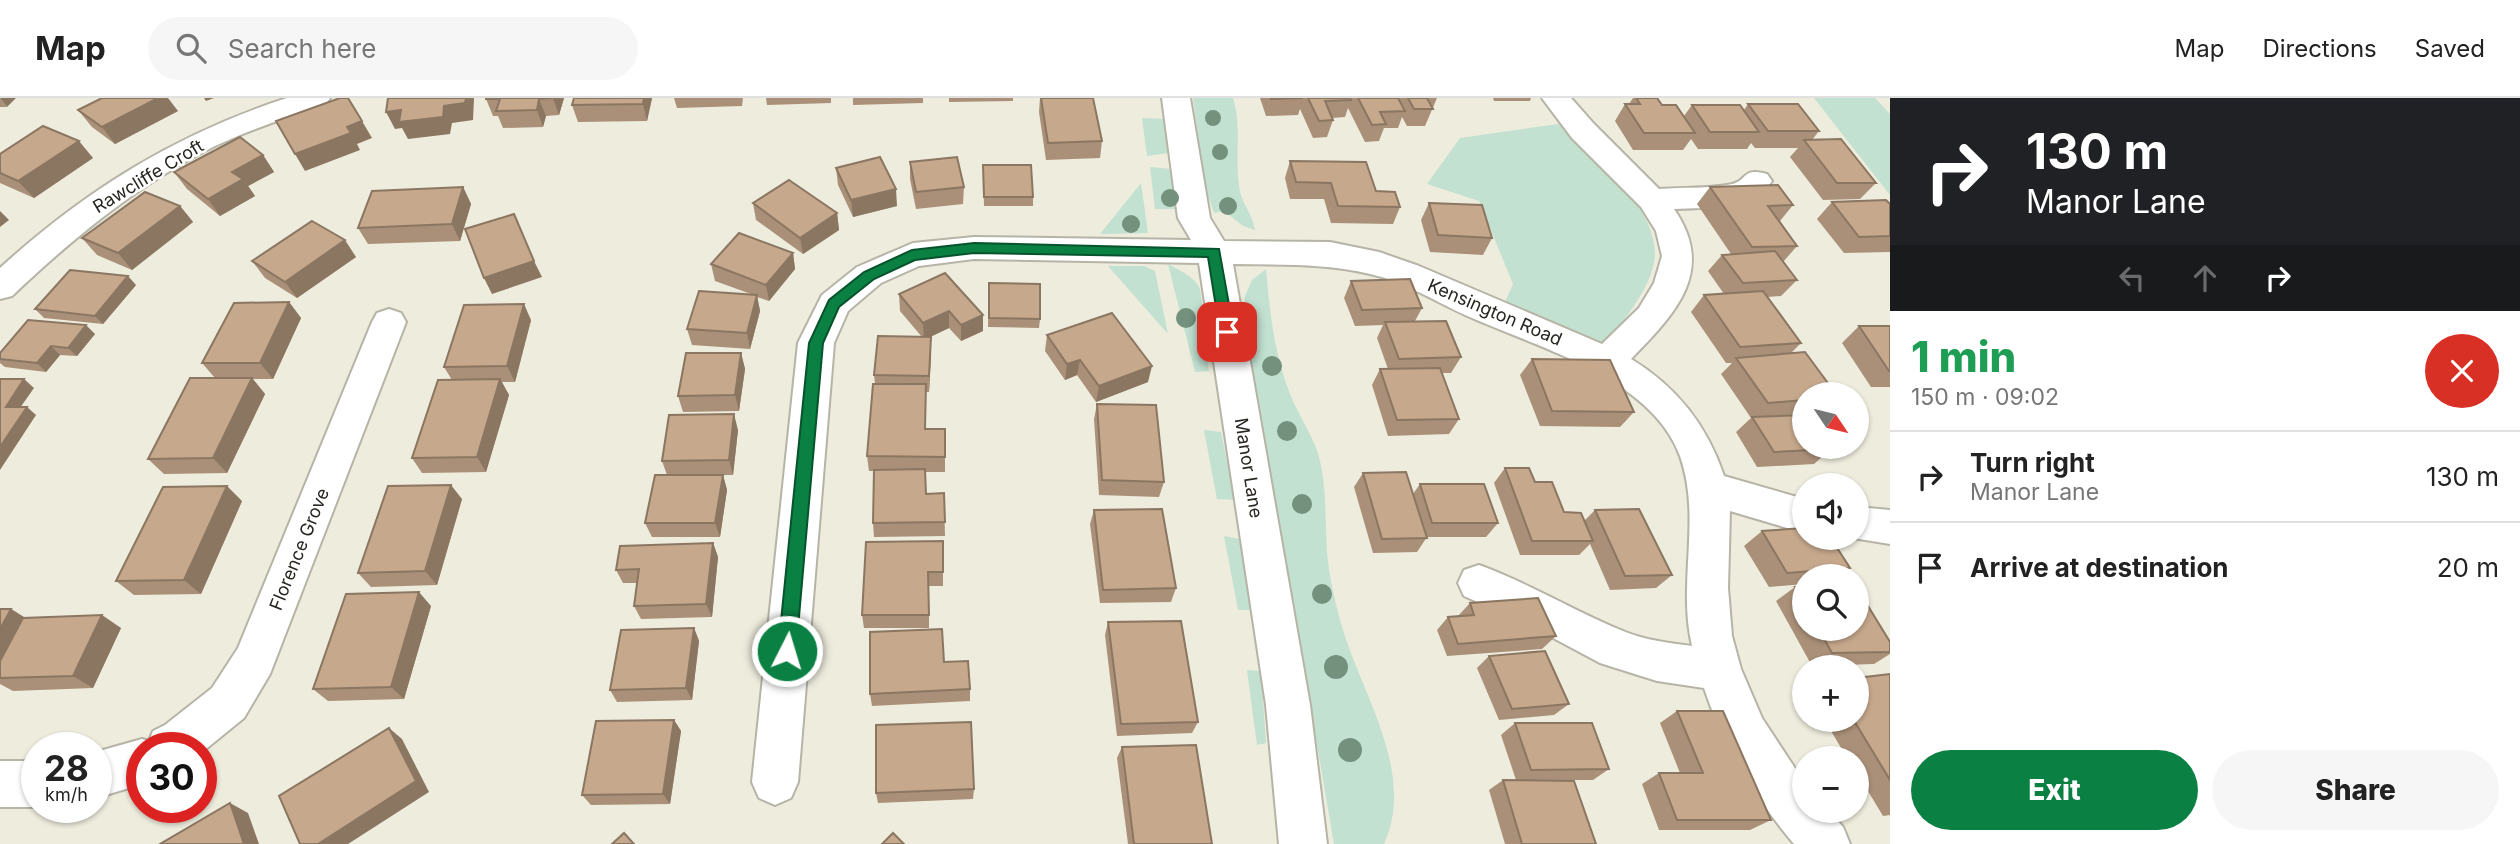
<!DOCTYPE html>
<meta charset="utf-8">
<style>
:root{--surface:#fff;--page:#f6f6f6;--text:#222;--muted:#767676;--line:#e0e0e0;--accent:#0b8043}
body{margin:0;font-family:Inter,sans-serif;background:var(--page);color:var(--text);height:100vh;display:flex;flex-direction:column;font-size:26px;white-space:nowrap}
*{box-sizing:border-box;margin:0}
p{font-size:23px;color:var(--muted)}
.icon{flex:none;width:38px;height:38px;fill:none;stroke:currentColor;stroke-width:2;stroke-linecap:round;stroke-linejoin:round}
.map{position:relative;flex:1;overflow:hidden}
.sheet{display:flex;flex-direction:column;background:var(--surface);width:630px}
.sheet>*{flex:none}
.top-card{background:#202124;color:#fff;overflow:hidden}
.needle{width:46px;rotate:125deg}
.fabs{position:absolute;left:1792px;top:284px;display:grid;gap:14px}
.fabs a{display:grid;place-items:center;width:77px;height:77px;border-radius:50%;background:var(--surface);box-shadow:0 2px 5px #0004;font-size:35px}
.speed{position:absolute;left:21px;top:634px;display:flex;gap:14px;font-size:35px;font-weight:700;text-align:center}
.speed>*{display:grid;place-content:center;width:91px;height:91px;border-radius:50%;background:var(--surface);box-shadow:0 2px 5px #0004;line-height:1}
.speed small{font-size:18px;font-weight:400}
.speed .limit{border:10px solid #d22;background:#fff;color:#111}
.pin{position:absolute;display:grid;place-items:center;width:60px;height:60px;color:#fff;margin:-30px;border-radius:14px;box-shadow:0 4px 10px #0006}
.me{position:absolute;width:77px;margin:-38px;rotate:5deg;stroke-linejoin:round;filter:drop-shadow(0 0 5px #0008)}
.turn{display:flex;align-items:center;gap:24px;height:147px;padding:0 21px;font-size:32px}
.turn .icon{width:91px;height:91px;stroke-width:2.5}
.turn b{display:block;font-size:49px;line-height:60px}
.lanes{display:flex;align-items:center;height:66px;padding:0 21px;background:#0003;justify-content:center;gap:35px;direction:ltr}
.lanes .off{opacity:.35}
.round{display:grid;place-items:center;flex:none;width:74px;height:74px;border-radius:37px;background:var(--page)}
.summary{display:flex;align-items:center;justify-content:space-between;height:119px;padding:0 21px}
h1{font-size:42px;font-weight:800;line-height:52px;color:#1e9e55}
.action{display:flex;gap:14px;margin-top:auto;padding:14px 21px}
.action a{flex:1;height:80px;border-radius:42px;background:var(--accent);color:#fff;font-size:28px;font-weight:800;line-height:80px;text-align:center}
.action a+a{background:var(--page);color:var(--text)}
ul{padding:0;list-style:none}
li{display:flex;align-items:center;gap:21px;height:91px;padding:0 21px;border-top:2px solid var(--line)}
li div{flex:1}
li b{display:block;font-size:26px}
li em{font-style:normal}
header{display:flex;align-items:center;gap:42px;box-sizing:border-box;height:98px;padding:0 35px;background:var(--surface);border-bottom:2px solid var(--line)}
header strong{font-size:33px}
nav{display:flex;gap:38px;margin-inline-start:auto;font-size:24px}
.search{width:490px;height:63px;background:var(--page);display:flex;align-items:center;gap:18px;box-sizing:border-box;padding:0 24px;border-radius:38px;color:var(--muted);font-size:26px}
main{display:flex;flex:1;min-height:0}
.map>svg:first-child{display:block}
</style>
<header>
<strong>Map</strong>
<div class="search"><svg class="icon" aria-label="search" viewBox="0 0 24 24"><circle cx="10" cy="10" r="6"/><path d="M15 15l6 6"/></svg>Search here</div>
<nav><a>Map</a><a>Directions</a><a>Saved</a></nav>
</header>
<main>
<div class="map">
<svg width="1890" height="746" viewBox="0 0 1890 746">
<rect width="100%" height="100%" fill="#eeecdd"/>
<g fill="#c2e1d1">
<path d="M1193,0h40c9,29 2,57 6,87 1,17 13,27 16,45l-12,-4 -19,-15 -10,2 -9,-27z"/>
<polygon points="1814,0 1875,0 1890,16 1890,97"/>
<polygon points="1142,20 1164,21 1169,55 1147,58"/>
<path d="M1565,25c31,33 99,91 89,140 -6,30 -32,58 -49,83l-103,-37 11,-25 -34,-83 -52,-17 33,-46z"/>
<polygon points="1150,69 1171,71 1177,111 1155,111"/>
<polygon points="1141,85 1148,135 1100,136"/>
<path d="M1168,166c11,6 25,12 31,23 4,6 7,70 10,84l-14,1z"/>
<polygon points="1108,168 1144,168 1155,173 1168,236"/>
<path d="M1266,171c4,44 8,84 24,125 8,21 23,41 29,63 8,32 6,63 8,95 2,25 9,55 16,78 20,66 73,144 41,214h-50l-67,-390 -26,-124 4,-34 7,-16z"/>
<polygon points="1204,332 1221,334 1235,402 1217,401"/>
<polygon points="1224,438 1240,441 1253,512 1238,512"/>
<polygon points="1247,572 1261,573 1266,645 1257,647"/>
</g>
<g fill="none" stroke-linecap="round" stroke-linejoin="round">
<defs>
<g id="minor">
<path d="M287,0h43l-4,6c-37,13 -75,25 -111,42 -75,37 -142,92 -203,150l-12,3v-31c86,-78 176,-134 287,-170z"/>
<path d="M1162,0h28l20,120 14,23 106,1 49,10 40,14 183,78 37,-36 15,-25 8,-27 -6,-25 -15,-24 -69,-69 -30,-40h29l23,26 65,65c24,-2 51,0 73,-5 17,-4 9,-17 35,-10l5,7c-20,31 -64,26 -98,28 43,62 1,105 -43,150 46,28 76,66 93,117l80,23v34l-74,-22 -2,77 4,48 9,33 21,49 42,64v28h24l15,17 7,17h-56c-39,-46 -71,-99 -90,-156l-47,-7 -57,-18 -73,-39 -63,-28 -6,-13 6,-13 15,-5c50,18 95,46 144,66 21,9 46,12 69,15 -15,-64 10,-127 -12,-190 -28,-77 -140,-108 -208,-138 -33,-14 -66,-36 -102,-44 -45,-11 -91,-9 -137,-10l77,441 17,139h-48l-13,-139 -67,-442 -225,-4 -55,7 -38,17 -33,28 -14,32 -36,439 -7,16 -16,7 -16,-7 -7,-16 46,-439 24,-48 35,-28 56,-24 61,-6 217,3 -13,-22z"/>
<polygon points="389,211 401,215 406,224 270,576 244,620 201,655 201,649 142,649 142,686 96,700 96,654 142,641 149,643 153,633 165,627 212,590 238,550 372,224 377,215"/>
<polygon points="1857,409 1890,412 1890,446 1847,439 1857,439"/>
<polygon points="0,663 37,663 38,709 0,709"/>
</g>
</defs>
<use href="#minor" stroke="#b6b4a6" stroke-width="4"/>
<use href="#minor" fill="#fff" fill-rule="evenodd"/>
</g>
<g fill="#74917e">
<circle cx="1213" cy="20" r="8"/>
<circle cx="1220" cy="54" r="8"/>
<circle cx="1170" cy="100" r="9"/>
<circle cx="1228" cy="108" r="9"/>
<circle cx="1131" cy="126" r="9"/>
<circle cx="1186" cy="220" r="10"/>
<circle cx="1272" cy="268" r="10"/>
<circle cx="1287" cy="333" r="10"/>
<circle cx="1302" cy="406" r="10"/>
<circle cx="1322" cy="496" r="10"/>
<circle cx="1336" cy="569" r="12"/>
<circle cx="1350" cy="652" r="12"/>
</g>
<g fill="#aa9078">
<polygon points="0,0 7,9 0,9"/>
<polygon points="564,0 559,17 546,18 543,29 503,30 498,18 493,18 486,1"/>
<polygon points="652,0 647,23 578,24 572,7"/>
<polygon points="674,0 743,0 742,8 677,10"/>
<polygon points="766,0 831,0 831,5 767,7"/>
<polygon points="853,0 923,0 923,5 853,7"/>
<polygon points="949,0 1013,0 1013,3 949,4"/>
<polygon points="1040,0 1093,0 1102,43 1100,60 1046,62 1039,14"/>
<polygon points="1260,0 1437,0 1425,28 1407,28 1402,19 1398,30 1384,30 1379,43 1365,44 1348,10 1345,19 1332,20 1333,22 1327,39 1313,40 1300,11 1298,17 1266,18"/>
<polygon points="1493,0 1531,0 1530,3 1494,3"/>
<polygon points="1633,0 1657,0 1662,7 1684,18 1692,7 1744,12 1748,6 1819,33 1812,42 1876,85 1860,101 1823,102 1790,59 1798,50 1755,50 1751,45 1747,51 1698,51 1691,41 1683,52 1633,52 1615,23 1625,6 1629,6"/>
<polygon points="78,12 178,13 115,46 92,29"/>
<polygon points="0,56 93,60 34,100 0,85"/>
<polygon points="263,57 274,74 248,88 255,98 220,118 187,91 174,74"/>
<polygon points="1290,63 1376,93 1400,109 1393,126 1331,125 1324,101 1290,101 1285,80"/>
<polygon points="910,64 964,89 963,106 916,111 910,81"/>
<polygon points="836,70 897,108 853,119 838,87"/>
<polygon points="983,76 1033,99 1033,108 984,108"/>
<polygon points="463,89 471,106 460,143 368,146 358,130"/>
<polygon points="1710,89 1793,107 1780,123 1797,148 1783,164 1797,182 1781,198 1767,199 1801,245 1790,256 1804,296 1804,316 1831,351 1814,366 1757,369 1736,334 1751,320 1721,276 1732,265 1726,265 1691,214 1704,197 1724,196 1708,173 1722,157 1731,156 1697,106"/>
<polygon points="1832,104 1890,106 1890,154 1844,155 1817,121"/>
<polygon points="753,105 837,115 839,132 803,156 756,122"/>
<polygon points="1429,105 1492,140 1483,157 1430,154 1421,122"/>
<polygon points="180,108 193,124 132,172 97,157 82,140"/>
<polygon points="793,155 795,171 769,203 757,199 760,213 750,251 692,247 687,231 751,196 715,183 711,166"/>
<polygon points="356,159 297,200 265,180 252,163"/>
<polygon points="945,175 983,233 961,243 949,230 929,239 931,255 929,294 926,294 926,331 945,331 945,374 925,374 926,396 944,395 945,438 874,439 873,425 874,373 869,373 867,358 875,286 874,277 922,239 900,213 899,196"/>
<polygon points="1351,183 1422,210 1415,223 1461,259 1451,275 1442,275 1459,321 1449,336 1388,338 1372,287 1380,271 1388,271 1377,240 1383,227 1355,228 1344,200"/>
<polygon points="989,185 1040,221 1039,230 988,229"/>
<polygon points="136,187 103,226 44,220 35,211"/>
<polygon points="289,204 301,220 273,281 253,281 265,296 227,375 164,376 148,361 215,280 202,265"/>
<polygon points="531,222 515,284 502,284 509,297 486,374 422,375 412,360 452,282 444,269"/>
<polygon points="1859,228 1890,228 1890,289 1871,289 1842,245"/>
<polygon points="95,236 77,258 60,257 46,274 5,269 0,265 0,255"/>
<polygon points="1047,237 1148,284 1096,304 1077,277 1065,282 1045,253"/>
<polygon points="741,255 745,271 739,313 683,314 678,298"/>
<polygon points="1532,261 1634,314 1620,329 1540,328 1520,277"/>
<polygon points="1097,306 1164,384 1159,399 1099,397 1094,321"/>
<polygon points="738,332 733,377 701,377 723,377 727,392 720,439 652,439 645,425 667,377 662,363"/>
<polygon points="1505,370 1535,384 1564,414 1584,423 1595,412 1672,477 1656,490 1610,492 1590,446 1579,457 1520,457 1494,385"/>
<polygon points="1363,375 1413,396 1420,386 1498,425 1486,439 1427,439 1417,454 1373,455 1354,389"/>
<polygon points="462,401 437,487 371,489 358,475"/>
<polygon points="242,403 201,496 134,497 116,483"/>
<polygon points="1094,412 1176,490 1171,504 1100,505 1090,426"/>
<polygon points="1762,433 1850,470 1839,478 1804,478 1804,486 1769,489 1744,448"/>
<polygon points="943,443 943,488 929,488 929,530 864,530 862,517"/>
<polygon points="713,445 718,459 712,519 641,521 634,508 637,485 623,485 616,472"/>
<polygon points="1795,489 1804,489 1804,530 1857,530 1890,544 1890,556 1874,566 1812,568 1776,503"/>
<polygon points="1470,505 1556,538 1542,551 1447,558 1437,532 1448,519 1458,518"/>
<polygon points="431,508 404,601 328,603 313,591"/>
<polygon points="0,511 11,511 25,520 121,530 93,590 13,593 0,586"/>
<polygon points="1108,524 1198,624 1192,635 1117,638 1105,537"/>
<polygon points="694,530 699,543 692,602 617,604 610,592"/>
<polygon points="1489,558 1569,606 1554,617 1499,622 1477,570"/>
<polygon points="944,564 970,591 970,603 872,608 870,596"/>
<polygon points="1890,576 1890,717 1883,718 1857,675 1857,660 1847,660 1824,621 1857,621"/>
<polygon points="1677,613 1771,722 1750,732 1659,732 1642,686 1659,675 1680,675 1660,625"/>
<polygon points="674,622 681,633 670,706 591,707 582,697"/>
<polygon points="1515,625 1609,671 1593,682 1551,682 1596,746 1505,746 1489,692 1503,682 1516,682 1501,637"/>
<polygon points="1122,649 1212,746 1128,746 1117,660"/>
<polygon points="974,691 973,701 878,705 876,695"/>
</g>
<g fill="#8b7662">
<polygon points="0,0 16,0 7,9"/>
<polygon points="158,0 168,0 178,13 115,46 102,29"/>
<polygon points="204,0 214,0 206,3"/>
<polygon points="466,0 474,0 473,22 452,25 450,36 408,41 402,30 395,31 386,14 444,8"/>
<polygon points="553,0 564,0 559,17"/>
<polygon points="644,0 652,0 647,23 643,6"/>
<polygon points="539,1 546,18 543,29 537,12"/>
<polygon points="362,23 372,40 357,46 360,52 305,73 295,56 347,29"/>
<polygon points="79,43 93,60 34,100 18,83"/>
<polygon points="263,57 274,74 248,88 255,98 220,118 208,101 232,74"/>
<polygon points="463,89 471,106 460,143 452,126"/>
<polygon points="896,91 897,108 853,119 851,102"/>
<polygon points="180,108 193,124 132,172 118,155"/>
<polygon points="0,113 9,122 0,129"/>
<polygon points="837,115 839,132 803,156 800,140"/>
<polygon points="345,142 356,159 297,200 285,184"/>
<polygon points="793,155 795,171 769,203 766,187"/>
<polygon points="534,163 542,179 492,196 484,180"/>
<polygon points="128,178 136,187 103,226 95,218"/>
<polygon points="757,197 760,213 750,251 747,235"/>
<polygon points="289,204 301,220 273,281 260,265"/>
<polygon points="524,206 531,222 515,284 507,268"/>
<polygon points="949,213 949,230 924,242 923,225"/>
<polygon points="983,217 983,233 961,243 961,227"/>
<polygon points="86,227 95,236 77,258 68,250"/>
<polygon points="931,239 931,255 929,294 929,278"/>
<polygon points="51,248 60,257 46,274 37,265"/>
<polygon points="741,255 745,271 739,313 735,297"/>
<polygon points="1080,262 1077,277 1065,282 1067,266"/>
<polygon points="1152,268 1148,284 1096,304 1099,288"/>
<polygon points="252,280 265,296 227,375 213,360"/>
<polygon points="24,281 34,290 15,317 6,309"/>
<polygon points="500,281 509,297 486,374 477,359"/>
<polygon points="27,309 36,317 0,372 0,349"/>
<polygon points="734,316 738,332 733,377 729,362"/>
<polygon points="723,377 727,392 720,439 715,425"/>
<polygon points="451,387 462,401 437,487 425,473"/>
<polygon points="227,388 242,403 201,496 184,482"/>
<polygon points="713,445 718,459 712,519 706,506"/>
<polygon points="419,494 431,508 404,601 391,589"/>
<polygon points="11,511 32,524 0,580 0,531"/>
<polygon points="102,517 121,530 93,590 73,578"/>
<polygon points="694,530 699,543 692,602 686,590"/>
<polygon points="674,622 681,633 670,706 663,696"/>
<polygon points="389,630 402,641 429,694 348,746 318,746"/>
<polygon points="230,705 248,715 259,746 244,746"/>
</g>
<g fill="#c6a88c" stroke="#8b7662" stroke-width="2">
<polygon points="102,0 158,0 102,29 78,12"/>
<polygon points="340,0 348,0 362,23 347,29 351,35 295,56 276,23"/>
<polygon points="388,0 466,0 465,5 444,8 443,19 399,24 401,12 386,14"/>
<polygon points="486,0 553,0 539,1 537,12 496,13 500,1 486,1"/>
<polygon points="574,0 644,0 643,6 572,7"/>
<polygon points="1041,0 1093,0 1102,43 1048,45"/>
<polygon points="1271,0 1303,0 1271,1"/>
<polygon points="1308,0 1350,0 1351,2 1325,3 1333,22 1319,23"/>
<polygon points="1358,0 1398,0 1405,13 1380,14 1386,26 1372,27"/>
<polygon points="1408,0 1427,0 1433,11 1414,11"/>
<polygon points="1636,0 1657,0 1662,7 1676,7 1695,35 1644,35 1625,6 1640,6"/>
<polygon points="1748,6 1798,6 1819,33 1768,33"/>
<polygon points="1692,7 1740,7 1759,34 1710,34"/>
<polygon points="43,28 79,43 18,83 0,75 0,56"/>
<polygon points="240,39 263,57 232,74 243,81 208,101 174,74"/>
<polygon points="1841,41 1876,85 1837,85 1804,42"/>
<polygon points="880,59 896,91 851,102 836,70"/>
<polygon points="957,59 964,89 916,94 910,64"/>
<polygon points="1290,63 1366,64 1376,93 1395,94 1400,109 1338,108 1331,85 1296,84"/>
<polygon points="983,67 1031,67 1033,99 984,99"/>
<polygon points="789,82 837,115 800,140 753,105"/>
<polygon points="1778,87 1793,107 1768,108 1797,148 1752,149 1710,89"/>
<polygon points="463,89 452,126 358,130 372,93"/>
<polygon points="145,94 180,108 118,155 82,140"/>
<polygon points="1886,102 1890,106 1890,138 1859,139 1832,104"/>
<polygon points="1429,105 1482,107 1492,140 1438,137"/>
<polygon points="514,116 534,163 484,180 465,131"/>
<polygon points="312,123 345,142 285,184 252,163"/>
<polygon points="739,135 793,155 766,187 711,166"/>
<polygon points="1775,153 1797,182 1743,185 1722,157"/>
<polygon points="70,172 128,178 95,218 35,211"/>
<polygon points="945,175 983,217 961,227 949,213 923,225 899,196"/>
<polygon points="1410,181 1422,210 1362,212 1351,183"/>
<polygon points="989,185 1040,186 1040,221 989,220"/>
<polygon points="699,193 757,197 747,235 687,231"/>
<polygon points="1763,193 1801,245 1740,249 1704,197"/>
<polygon points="289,204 260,265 202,265 234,205"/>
<polygon points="524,206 507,268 444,269 464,207"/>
<polygon points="1112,215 1152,268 1099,288 1080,262 1067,266 1047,237"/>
<polygon points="28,222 86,227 68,250 51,248 37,265 0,261 0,255"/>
<polygon points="1446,223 1461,259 1399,261 1385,224"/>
<polygon points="1859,228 1890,228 1890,273 1889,273"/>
<polygon points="878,238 931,239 929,278 874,277"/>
<polygon points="1805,254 1836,296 1804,296 1804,302 1768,305 1736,260"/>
<polygon points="686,255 741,255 735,297 678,298"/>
<polygon points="1532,261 1610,262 1634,314 1552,313"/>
<polygon points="1440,270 1459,321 1397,322 1380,271"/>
<polygon points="190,280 252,280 213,360 148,361"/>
<polygon points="0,281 24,281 6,309 27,309 0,349"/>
<polygon points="500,281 477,359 412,360 438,282"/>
<polygon points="873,286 926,286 925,331 945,331 945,359 867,358"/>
<polygon points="1097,306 1156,307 1164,384 1102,382"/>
<polygon points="734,316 729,362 662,363 669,317"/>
<polygon points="1804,317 1804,348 1829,348 1831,351 1774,354 1752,319"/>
<polygon points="1505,370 1529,370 1535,384 1552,384 1564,414 1581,415 1593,443 1532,443"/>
<polygon points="925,371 926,396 944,395 945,424 873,425 874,372"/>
<polygon points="1406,374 1427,440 1382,441 1363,375"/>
<polygon points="655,377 723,377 715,425 645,425"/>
<polygon points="1420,386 1484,386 1498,425 1432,425"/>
<polygon points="451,387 425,473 358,475 388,388"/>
<polygon points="227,388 184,482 116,483 163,389"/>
<polygon points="1162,411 1176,490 1103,492 1094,412"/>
<polygon points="1639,411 1672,477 1625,478 1595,412"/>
<polygon points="1804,430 1804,439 1830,439 1850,470 1787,475 1762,433"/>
<polygon points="943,443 943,474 928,474 929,517 862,517 866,444"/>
<polygon points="713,445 706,506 634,508 639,471 616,472 620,448"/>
<polygon points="1795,489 1804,489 1804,506"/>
<polygon points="1857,490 1890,544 1890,554 1832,555 1818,530 1857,530"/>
<polygon points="419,494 391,589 313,591 346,496"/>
<polygon points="1538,500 1556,538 1458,546 1448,519 1474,517 1470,505"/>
<polygon points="0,511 11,511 0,531"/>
<polygon points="102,517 73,578 0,580 0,563 23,520"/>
<polygon points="1181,523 1198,624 1121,626 1108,524"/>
<polygon points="694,530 686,590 610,592 621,532"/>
<polygon points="942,531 944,564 968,563 970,591 870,596 870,534"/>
<polygon points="1545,553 1569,606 1512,611 1489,558"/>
<polygon points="1890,576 1890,682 1853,621 1857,621 1857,580"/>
<polygon points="1677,613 1723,613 1771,722 1677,722 1659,675 1703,675"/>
<polygon points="674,622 663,696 582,697 596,623"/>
<polygon points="971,624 974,691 876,695 876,627"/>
<polygon points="1515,625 1592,625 1609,671 1531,672"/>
<polygon points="389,630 416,683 318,746 300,746 279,698"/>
<polygon points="1196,647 1212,746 1134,746 1122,649"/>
<polygon points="1503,682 1574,683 1596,746 1522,746"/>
<polygon points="230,705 244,746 160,746"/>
<polygon points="624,735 634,746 612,746"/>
<polygon points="893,735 904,746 882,746"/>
</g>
<polygon fill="#0b8043" stroke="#07532c" stroke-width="2" points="974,145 1219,151 1234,234 1227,240 1220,234 1208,159 974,155 915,162 874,181 839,209 823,245 796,553 793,558 787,561 780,558 778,553 809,245 829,202 864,174 912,152"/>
<g text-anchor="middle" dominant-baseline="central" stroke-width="5" stroke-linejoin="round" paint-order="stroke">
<g font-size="18" fill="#272621" stroke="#fff">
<text transform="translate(148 78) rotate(-31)">Rawcliffe Croft</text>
<text transform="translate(1495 214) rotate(23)">Kensington Road</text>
<text transform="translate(1249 370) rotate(81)">Manor Lane</text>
<text transform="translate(299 451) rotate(-68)">Florence Grove</text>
</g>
</g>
</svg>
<div class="fabs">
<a><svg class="needle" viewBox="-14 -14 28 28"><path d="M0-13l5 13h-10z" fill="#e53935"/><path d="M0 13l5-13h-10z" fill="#767676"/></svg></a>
<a><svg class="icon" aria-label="sound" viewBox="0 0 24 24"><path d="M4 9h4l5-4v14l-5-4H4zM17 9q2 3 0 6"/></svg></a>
<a><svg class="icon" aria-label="search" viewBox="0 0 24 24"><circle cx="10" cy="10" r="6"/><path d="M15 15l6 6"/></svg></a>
<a>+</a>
<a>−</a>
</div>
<div class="speed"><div>28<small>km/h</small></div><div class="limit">30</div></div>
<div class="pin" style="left:1227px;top:234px;background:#d93025"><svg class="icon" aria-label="arrive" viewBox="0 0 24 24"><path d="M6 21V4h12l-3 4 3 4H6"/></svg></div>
<svg class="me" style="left:787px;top:553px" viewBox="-20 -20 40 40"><circle r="17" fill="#0b8043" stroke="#fff" stroke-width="3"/><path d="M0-11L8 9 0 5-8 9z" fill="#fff"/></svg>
</div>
<section class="sheet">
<div class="top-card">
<div class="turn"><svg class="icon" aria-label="right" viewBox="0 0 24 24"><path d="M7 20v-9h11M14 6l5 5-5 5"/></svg><div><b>130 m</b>Manor Lane</div></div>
<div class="lanes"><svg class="icon off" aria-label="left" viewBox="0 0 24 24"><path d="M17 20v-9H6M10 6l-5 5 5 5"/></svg><svg class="icon off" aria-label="ahead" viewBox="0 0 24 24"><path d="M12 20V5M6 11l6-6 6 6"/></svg><svg class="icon" aria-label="right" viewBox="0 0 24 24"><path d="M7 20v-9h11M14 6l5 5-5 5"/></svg></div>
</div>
<div class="summary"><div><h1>1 min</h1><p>150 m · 09:02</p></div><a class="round" style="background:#d93025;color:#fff"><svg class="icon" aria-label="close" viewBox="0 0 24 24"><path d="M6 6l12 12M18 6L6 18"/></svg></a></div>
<ul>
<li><svg class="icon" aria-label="right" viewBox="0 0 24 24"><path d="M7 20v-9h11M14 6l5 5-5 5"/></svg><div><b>Turn right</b><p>Manor Lane</p></div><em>130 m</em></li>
<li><svg class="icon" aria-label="arrive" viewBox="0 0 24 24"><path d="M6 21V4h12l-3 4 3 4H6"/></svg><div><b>Arrive at destination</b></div><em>20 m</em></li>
</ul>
<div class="action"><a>Exit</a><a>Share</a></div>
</section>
</main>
